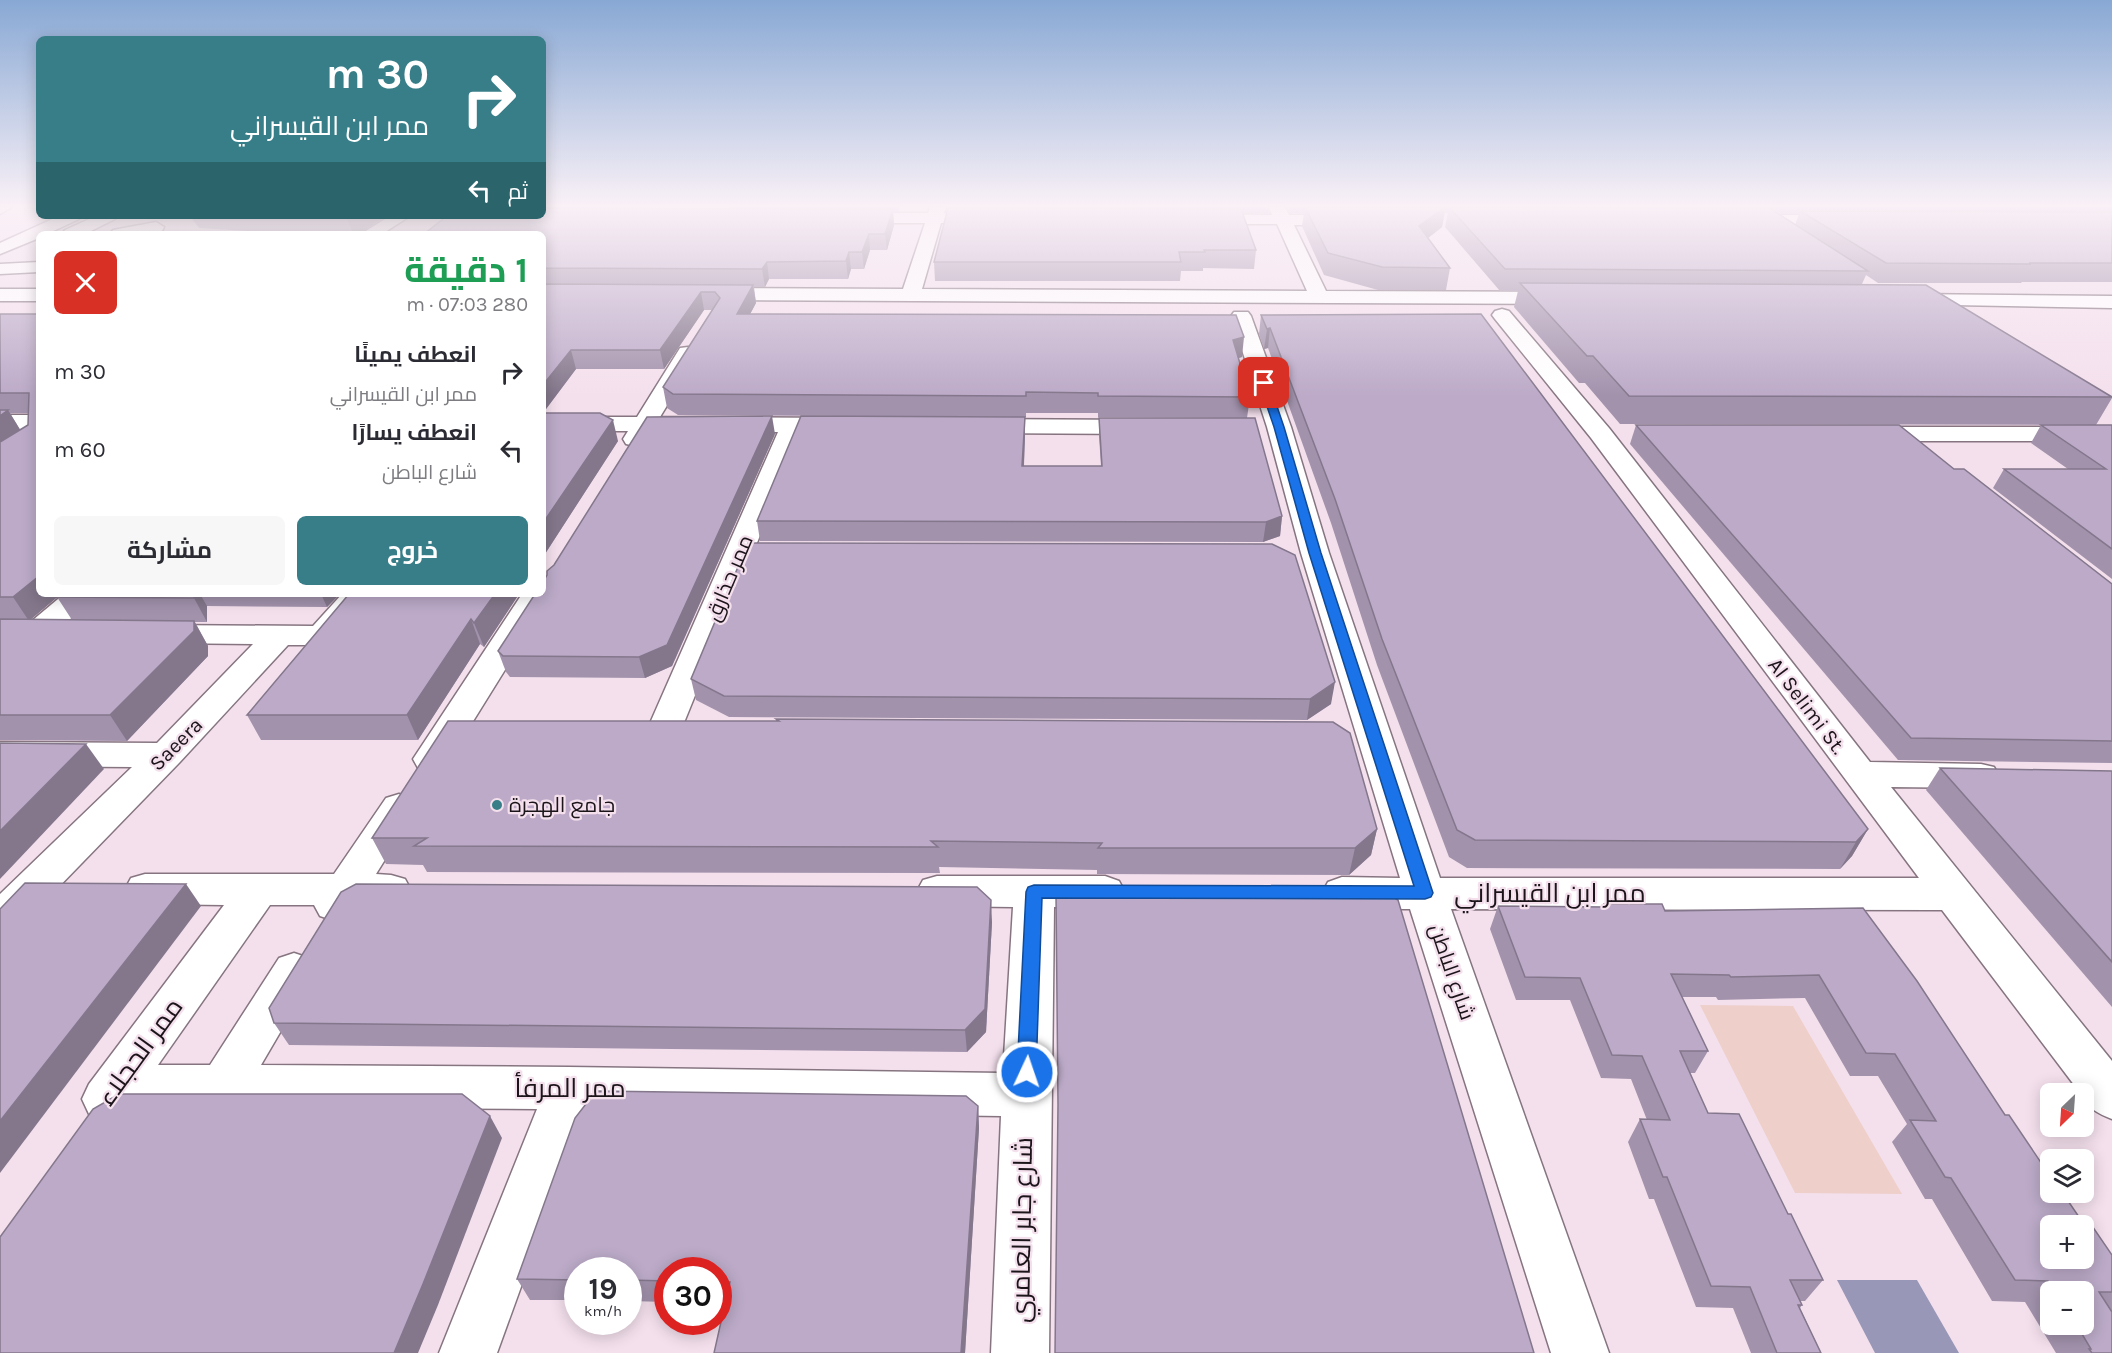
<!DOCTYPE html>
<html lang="ar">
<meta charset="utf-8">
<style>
:root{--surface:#fff;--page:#f7f7f7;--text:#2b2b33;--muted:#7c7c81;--accent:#377e88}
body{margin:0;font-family:Karla,Cairo,sans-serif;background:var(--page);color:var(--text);direction:rtl;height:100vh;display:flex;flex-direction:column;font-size:22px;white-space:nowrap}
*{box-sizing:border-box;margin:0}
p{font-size:20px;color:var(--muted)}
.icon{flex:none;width:33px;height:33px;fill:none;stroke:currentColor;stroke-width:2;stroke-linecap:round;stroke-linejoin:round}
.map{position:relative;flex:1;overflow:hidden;direction:ltr}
.drawer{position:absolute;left:36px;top:231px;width:510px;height:366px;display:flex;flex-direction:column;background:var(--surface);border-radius:9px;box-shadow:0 3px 15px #0003;direction:rtl}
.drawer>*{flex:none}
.banner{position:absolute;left:36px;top:36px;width:510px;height:183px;border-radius:9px;box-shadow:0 3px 15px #0003;direction:rtl;background:#377e88;color:#fff;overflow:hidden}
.needle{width:39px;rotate:205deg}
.controls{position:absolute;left:2040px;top:1083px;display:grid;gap:12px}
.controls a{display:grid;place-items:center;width:54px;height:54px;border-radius:9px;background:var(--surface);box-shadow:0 3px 15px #0003;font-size:30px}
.speed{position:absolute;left:564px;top:1257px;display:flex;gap:12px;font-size:30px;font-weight:700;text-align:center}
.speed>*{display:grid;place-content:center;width:78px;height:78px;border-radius:50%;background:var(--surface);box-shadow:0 3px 15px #0003;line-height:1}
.speed small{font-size:15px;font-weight:400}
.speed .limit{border:9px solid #d22;background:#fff;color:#111}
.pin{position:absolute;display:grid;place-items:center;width:51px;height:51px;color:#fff;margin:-26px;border-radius:12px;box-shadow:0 3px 9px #0006}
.me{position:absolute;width:66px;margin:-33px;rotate:3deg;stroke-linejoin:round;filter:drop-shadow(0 0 4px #0008)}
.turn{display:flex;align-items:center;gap:21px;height:126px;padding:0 18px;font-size:27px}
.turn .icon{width:78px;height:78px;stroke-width:2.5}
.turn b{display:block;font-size:42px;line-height:51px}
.then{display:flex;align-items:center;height:57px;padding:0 18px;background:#0003;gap:12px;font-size:22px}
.round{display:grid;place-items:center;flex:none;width:63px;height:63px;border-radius:9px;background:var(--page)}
.headline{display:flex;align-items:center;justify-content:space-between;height:102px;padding:0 18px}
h1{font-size:36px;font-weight:700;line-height:45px;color:#1e9e55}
.button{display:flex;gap:12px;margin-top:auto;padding:12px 18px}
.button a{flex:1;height:69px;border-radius:9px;background:var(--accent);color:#fff;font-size:24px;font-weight:700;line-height:69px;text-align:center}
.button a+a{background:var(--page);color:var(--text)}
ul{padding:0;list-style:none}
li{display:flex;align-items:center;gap:18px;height:78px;padding:0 18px}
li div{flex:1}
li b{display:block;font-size:22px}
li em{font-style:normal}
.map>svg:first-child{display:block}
</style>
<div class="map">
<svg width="2112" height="1353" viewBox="0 0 2112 1353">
<rect width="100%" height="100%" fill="#f4e0ed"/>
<polygon fill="#eecfca" points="1700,1005 1793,1006 1902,1194 1795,1193"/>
<polygon fill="#9897b7" points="1837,1280 1917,1280 1959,1353 1875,1353"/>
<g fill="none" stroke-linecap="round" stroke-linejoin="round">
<defs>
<g id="minor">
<polygon points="930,207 946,207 944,213 992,213 1000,218 992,223 941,223 922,289 1307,291 1277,224 1199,224 1191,219 1199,214 1272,215 1269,207 1285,207 1289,215 1349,215 1357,220 1349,225 1294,225 1326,291 1561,292 1568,294 1571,298 1568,302 1561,304 710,300 703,298 700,294 703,290 710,288 903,289 925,223 848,223 840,218 848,213 928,213"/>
<polygon points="1742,215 1841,215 1849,220 1841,225 1736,224 1734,220 1736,216"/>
<polygon points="59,216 81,216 79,219 47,234 39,234 39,238 0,254 0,243"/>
<polygon points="96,216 117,216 115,219 85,234 62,234 65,230"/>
<polygon points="390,216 410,216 382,234 361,234"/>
<polygon points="156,222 164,227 162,231 146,234 110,234 113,230"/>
<polygon points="39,262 39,272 0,274 0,264"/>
<rect x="0" y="289" width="39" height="12"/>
<polygon points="1907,294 2112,296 2112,308 1900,304 1897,300 1900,296"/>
<path d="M1502,309l7,2 100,117 261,334 111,2 13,3 5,9 -5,9 -13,3 -90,-1 221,274v58c-13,-5 -26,-11 -28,-25h-3l-139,-184 -491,-1 158,444h-58l-141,-444h-68l-14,-5 -6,-11 6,-11 14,-5 58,1 -99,-325 -34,-126 -36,-111 3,-4h14l3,4 40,111 38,126 111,325h479l-328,-440 -96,-119 -3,-4 3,-4z"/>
<polygon points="688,347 696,348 699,353 660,417 841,418 849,420 853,425 849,430 802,432 681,730 676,738 664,741 652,738 647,730 778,432 652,432 644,444 635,446 626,444 623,439 628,431 543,431 543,417 637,417 680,348"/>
<rect x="0" y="415" width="39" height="14"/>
<polygon points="980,419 1144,420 1152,422 1156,427 1152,432 1144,434 980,433 972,431 968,426 972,421"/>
<polygon points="1866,427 2112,427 2112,441 1866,441 1857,439 1854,434 1857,429"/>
<polygon points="543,586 548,588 552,594 444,768 431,771 418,768 413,759 522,594 543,594"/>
<polygon points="64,594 97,594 49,639 38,641 27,639 22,632 27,625"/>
<polygon points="342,594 373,594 333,643 322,645 288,645 179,763 15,932 0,936 0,894 132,767 0,766 0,742 157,743 253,644 158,643 147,641 142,634 147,627 158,625 313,626"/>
<polygon points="399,794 412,798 418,807 376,874 391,875 405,879 411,890 405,901 391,905 356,905 350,916 335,921 320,916 314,905 270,905 158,1065 210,1065 279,958 294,953 309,958 316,971 261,1065 569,1067 1003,1073 1013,907 937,906 923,902 917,891 923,880 937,876 1105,876 1119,881 1125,892 1119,903 1105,908 1054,907 1049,1353 991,1353 1001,1116 585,1110 497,1353 439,1353 537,1109 128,1107 123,1114 106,1121 89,1114 82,1099 89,1084 224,905 145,904 131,900 125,889 131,878 145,874 334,874 386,798"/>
</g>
<polygon id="major" points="0,207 12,207 0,214"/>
</defs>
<use href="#minor" stroke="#867580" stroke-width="3"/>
<use href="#major" stroke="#867580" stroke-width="3"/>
<use href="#minor" fill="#fff" fill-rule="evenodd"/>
<use href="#major" fill="#fff" fill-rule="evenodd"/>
</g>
<g fill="#a292ac" fill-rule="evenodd">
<polygon points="730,207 899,207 898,212 893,212 894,225 887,250 870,250 864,269 851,269 848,279 769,279 765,287 754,287 756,303 750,314 1242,357 1238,358 1250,397 1247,418 1098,417 1098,413 1026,413 1026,417 678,415 667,408 663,387 712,310 704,310 664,369 576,369 543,413 618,441 543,557 543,234 731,209"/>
<polygon points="952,207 1269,207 1269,213 1242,213 1256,250 1254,269 1203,268 1203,271 1181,271 1180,281 935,281 934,262"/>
<path d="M1287,207h825v75h-90l-1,1h-143l-12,-8 -4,9 250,113v1l-16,27 -476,-1 -35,-41h-6l-65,-76 4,-16h-18l-55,-64 3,-14h-4l-2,14 -14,11 22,30 -4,22h-68l-54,-15 -22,-49 2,-13h-14zM1779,214h20l-4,11z"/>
<polygon points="190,216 386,216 359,234 296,234 199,228"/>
<path d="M0,314h39v280h301l-13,13 -120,-1v16h-12l13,24v10l-81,85 -127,-1zM10,413h18v12l-8,5zM57,597l15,23 -41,-1z"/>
<polygon points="1261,315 1868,829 1852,856 1840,869 1467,868 1449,857 1377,665 1331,523 1268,348 1264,349 1259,334"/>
<polygon points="1099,418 1282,516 1280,536 1263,542 760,541 757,521 1025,435 1024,466 1101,466 1099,436"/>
<polygon points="1636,425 1954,469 2112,584 2112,763 1898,760 1630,444"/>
<polygon points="2041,425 2112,425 2112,579 1993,488 2004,469 2068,469 2031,443"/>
<polygon points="775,434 672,666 645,678 510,677 506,672 498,651"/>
<polygon points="748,543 1331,704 1307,720 729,717 696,700 691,679"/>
<polygon points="349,594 519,594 484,647 480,644 418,740 261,740 247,715"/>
<polygon points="776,719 1377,829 1371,855 1349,875 1097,874 1097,870 939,867 940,873 427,872 423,865 386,864 372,838 776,721"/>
<polygon points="1940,768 2112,771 2112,1007 1926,790"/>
<path d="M1604,904l61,7 198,-3 142,207 74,102 33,38v98h-56l-31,-51 -33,-1 -60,-102h-7l-33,-57 15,-18 -29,-48h-28l-45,-78 -87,2 -2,-3h-34l26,54 -13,22h-5l18,40 80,101 35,66 -18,21h-5l2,4 -2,3 21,45h-70l-18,-45 -37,-1 -42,-108h-5l-21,-57 12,-23 7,1 -16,-41 -30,-1 -31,-78h-54l-26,-71 8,-23 104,1zM2050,1292h34v32h-34z"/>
<polygon points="992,922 986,1032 967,1052 289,1045 274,1023"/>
<polygon points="978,1106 979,1128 965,1353 714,1353 725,1303 718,1303 718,1270 668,1270 668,1302 628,1301 628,1270 578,1270 578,1300 530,1300 517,1279"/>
</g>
<g fill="#84778c">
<polygon points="1446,207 1442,227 1415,248 1419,226"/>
<polygon points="893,209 894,225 887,250 885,234"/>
<polygon points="346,216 386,216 359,234 353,234"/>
<polygon points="869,234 870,250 864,269 862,252"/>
<polygon points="849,252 851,269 848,279 846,261"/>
<polygon points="767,262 769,279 765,287 762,269"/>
<polygon points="753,285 756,303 740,333 737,314"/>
<polygon points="701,292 704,310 664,369 660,350"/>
<polygon points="1270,328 1268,348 1264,349 1267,329"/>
<polygon points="1244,337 1242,357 1232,360 1233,340"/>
<polygon points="571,350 576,369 543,413 543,385"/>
<polygon points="8,410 21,431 0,445 0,416"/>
<polygon points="772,416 775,434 672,666 645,678 639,657"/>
<polygon points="1025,417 1025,435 1023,485 1022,466"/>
<polygon points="613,420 618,441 543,557 543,523"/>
<polygon points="1282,516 1280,536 1263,542 1266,522"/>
<polygon points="39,576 39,594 61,594 29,621 13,597"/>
<polygon points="194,594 200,594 207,606 207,622 194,598"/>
<polygon points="321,594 340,594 327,607"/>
<polygon points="495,594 519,594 484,647 474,623"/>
<polygon points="471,619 480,644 418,740 407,715"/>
<polygon points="194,621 208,646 208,656 127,741 110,715"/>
<polygon points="1335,682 1331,704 1307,720 1310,699"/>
<polygon points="86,744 104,769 0,879 0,831"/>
<polygon points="1377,829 1371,855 1349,875 1355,848"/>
<polygon points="1868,829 1852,856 1840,869 1856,842"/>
<polygon points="186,884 201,906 0,1173 0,1121"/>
<polygon points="991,900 992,922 986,1032 967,1052 965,1030"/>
<polygon points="978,1106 979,1128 965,1353 961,1353"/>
<polygon points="490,1116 502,1138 438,1305 418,1353 394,1353"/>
</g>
<g fill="#bcaac8" stroke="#84778c" stroke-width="1.5" fill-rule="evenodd">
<polygon points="1305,207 1445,207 1419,226 1450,268 1382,267 1328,253"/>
<polygon points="1449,207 1769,208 1868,271 1505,269"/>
<polygon points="543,208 893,209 885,234 869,234 862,252 849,252 846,261 767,262 762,269 543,268 543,234 424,234 447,216 543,216"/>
<polygon points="948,208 1241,209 1256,250 1204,250 1205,252 1179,252 1181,262 934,262"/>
<polygon points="1800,211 2112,212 2112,263 2029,263 2031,264 1886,263"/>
<polygon points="1520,283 1926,285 2112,397 1629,396 1593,356 1587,356"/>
<polygon points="543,284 753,285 737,314 1236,315 1244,337 1233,340 1250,397 1098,396 1098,393 1026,392 1026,396 673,394 663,387 720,298 715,292 701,292 660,350 571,350 543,385"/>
<polygon points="0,314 39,314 39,576 13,597 0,597 0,442 28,425 29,393 0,393"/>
<polygon points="1481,314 1868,829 1856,842 1475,840 1457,830 1382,639 1335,499 1270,328 1267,329 1261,315"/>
<polygon points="0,410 8,410 0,416"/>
<polygon points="543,413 600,413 613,420 543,523"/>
<polygon points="772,416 667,645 639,657 503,656 498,651 535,594 543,594 543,582 547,575 547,571 554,565 647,417"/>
<polygon points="801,416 1025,417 1022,466 1102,466 1099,418 1255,418 1282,516 1266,522 757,521"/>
<polygon points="1636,425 1899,425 1954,469 1964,469 2112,584 2112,741 1911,738"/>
<polygon points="2041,425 2112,425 2112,549 2004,469 2106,469"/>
<polygon points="748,543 1272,544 1295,555 1335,682 1310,699 724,696 691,679"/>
<polygon points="60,594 194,594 194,598 57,597"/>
<polygon points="349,594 495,594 474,623 471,619 407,715 247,715"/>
<polygon points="0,619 194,621 194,631 110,715 0,715"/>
<polygon points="776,719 1333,722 1350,733 1377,829 1355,848 1098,848 1102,843 931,841 938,847 414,846 427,838 372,838 448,721 779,721"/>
<polygon points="0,743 86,744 0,831"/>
<polygon points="1940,768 2112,771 2112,962"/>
<polygon points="25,883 186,884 0,1121 0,909"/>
<polygon points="356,884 977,887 991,900 985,1009 965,1030 274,1023 269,1008 341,892"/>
<polygon points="1064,887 1378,888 1398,900 1534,1353 1055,1353 1058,1105 1056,895"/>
<path d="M1604,904h58l3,7 198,-3 54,73 88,134h4l41,61v16h12l17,25h7l26,38v37h-13l13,20v41h-20l-3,-4h2l-15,-25h8v-32h-29l-7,-11 -33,-1 -64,-102 -6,-1 -35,-57 26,1 -41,-67 -29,-1 -47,-78 -88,2 -2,-2 -58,-1 37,77h-28l28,62 31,1 49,100h3l32,66h-33l12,25h-4l23,48h-44l-27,-66 -39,-1 -44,-109h-4l-23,-58 30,1 -28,-64 -30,-1 -32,-77 -55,-1 -27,-71 107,1zM2050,1226h34v32h-34z"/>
<polygon points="596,1091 966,1096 978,1106 961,1353 714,1353 730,1282 718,1282 718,1270 668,1270 668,1281 628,1280 628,1270 578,1270 578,1280 517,1279 575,1118"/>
<polygon points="119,1094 462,1094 490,1116 423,1284 394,1353 0,1353 0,1237 93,1109"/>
</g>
<linearGradient id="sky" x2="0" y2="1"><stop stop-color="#88a8d4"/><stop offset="0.52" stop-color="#faf1f7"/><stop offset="1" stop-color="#faf1f7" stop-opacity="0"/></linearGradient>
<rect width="2112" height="396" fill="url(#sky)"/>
<polygon fill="#1a73e8" stroke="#114b97" stroke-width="1.5" points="1264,380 1269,383 1284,427 1321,553 1433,893 1431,897 1425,899 1042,898 1036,1072 1034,1078 1027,1081 1020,1078 1017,1072 1026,892 1028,887 1034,885 1414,886 1309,553 1274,427 1259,383"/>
<circle fill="#377e88" stroke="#f4e0ed" stroke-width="2" cx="497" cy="805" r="6"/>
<g text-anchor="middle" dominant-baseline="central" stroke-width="4.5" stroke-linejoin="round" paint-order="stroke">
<g font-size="21" fill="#1b1419" stroke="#f4e0ed">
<text transform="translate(729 578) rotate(-67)">ممر حذارق</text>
<text transform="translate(1807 706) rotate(53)">Al Selimi St.</text>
<text transform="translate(176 744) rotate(-45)">Saeera</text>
<text transform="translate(1452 972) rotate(71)">شارع الباطن</text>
</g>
<g font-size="21" fill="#1b1419" stroke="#f4e0ed" text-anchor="start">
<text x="509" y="805">جامع الهجرة</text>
</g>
<g font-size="26" fill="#1b1419" stroke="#f4e0ed">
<text x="1550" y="893">ممر ابن القيسراني</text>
<text transform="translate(140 1052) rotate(-54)">ممر الحجلاء</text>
<text x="570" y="1088">ممر المرفأ</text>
<text transform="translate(1022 1230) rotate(-89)">شارع جابر العامري</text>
</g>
</g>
</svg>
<div class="controls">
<a><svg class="needle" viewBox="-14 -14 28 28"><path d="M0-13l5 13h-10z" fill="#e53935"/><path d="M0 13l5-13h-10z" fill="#7c7c81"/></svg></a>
<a><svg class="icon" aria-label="layers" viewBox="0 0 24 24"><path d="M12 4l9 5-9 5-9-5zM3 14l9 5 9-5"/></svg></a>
<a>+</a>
<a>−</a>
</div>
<div class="speed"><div>19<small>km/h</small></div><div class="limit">30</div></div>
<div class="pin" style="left:1264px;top:383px;background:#d93025"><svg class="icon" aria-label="arrive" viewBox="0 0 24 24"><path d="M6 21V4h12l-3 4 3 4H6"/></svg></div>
<svg class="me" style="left:1027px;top:1072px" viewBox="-20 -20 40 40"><circle r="17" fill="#1a73e8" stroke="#fff" stroke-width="3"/><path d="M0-11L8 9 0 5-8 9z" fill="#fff"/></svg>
<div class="banner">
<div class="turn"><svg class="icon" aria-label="right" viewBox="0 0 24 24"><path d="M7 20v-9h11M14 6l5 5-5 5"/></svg><div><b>30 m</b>ممر ابن القيسراني</div></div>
<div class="then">ثم<svg class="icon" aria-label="left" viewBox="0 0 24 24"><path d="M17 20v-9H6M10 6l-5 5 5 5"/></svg></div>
</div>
<section class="drawer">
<div class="headline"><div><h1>1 دقيقة</h1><p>280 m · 07:03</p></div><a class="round" style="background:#d93025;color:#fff"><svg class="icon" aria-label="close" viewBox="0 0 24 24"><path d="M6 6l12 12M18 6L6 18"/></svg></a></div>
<ul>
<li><svg class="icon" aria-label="right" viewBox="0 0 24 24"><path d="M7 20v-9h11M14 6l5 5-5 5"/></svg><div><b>انعطف يمينًا</b><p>ممر ابن القيسراني</p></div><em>30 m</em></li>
<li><svg class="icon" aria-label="left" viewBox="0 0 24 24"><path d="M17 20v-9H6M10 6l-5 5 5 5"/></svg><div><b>انعطف يسارًا</b><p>شارع الباطن</p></div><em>60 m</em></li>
</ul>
<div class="button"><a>خروج</a><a>مشاركة</a></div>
</section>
</div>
